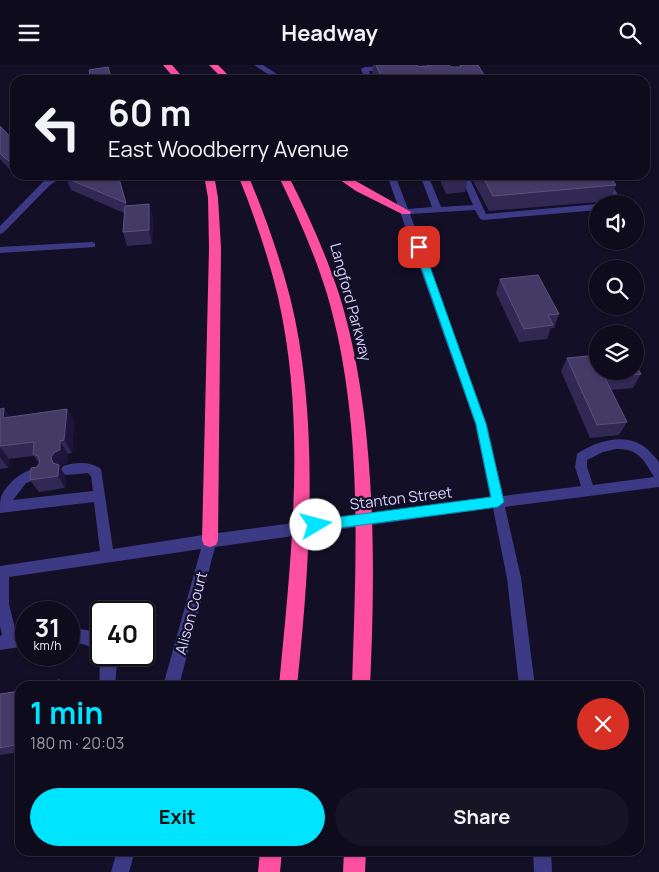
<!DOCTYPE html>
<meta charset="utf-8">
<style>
:root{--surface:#0e0b1c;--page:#171425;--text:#f1f3f6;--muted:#9b9ba3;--line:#2e2b3b;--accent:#00e5ff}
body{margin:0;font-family:Manrope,sans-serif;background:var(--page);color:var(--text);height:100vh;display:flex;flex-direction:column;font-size:19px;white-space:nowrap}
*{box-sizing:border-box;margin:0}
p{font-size:16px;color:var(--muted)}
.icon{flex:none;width:28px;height:28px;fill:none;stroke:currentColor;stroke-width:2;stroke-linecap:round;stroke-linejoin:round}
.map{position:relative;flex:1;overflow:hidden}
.details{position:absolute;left:15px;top:616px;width:629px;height:175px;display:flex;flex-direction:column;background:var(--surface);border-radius:15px;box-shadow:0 1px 4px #0004,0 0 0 1px var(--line)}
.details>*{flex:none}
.banner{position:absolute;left:10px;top:10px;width:640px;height:105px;border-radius:15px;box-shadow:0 1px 4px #0004,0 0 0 1px var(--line);background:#0e0b1c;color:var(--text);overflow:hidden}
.controls{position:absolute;left:589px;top:130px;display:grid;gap:10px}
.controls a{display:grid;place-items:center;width:55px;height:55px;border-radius:50%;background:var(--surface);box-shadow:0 1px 4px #0004,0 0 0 1px var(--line);font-size:25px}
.speed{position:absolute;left:15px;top:536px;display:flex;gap:10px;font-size:25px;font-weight:700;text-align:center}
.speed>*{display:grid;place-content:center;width:65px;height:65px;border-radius:50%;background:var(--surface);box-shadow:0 1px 4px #0004,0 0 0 1px var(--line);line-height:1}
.speed small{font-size:12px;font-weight:400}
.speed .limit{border:2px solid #111;border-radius:8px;background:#fff;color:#111}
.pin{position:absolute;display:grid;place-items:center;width:42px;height:42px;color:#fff;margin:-21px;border-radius:10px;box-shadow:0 2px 8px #0006}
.me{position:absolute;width:55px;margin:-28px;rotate:82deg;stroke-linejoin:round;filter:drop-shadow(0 0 4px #0008)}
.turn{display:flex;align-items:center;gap:18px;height:105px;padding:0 15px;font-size:22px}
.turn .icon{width:65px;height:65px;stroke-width:2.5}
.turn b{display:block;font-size:35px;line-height:42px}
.round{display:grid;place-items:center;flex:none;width:52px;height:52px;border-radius:26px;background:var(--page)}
.headline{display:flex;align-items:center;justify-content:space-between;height:85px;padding:0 15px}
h1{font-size:30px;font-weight:700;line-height:38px;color:var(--accent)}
.cta{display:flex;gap:10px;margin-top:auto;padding:10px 15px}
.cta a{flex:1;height:58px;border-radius:30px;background:var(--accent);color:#111;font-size:20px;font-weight:700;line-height:58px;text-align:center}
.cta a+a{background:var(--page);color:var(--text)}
header{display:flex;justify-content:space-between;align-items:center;height:65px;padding:0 15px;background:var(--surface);font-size:22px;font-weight:700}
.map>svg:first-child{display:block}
</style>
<header><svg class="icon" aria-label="menu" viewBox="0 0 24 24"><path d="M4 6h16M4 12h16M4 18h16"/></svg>Headway<svg class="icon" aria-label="search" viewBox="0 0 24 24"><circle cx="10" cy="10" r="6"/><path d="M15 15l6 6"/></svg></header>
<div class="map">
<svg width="659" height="807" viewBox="0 0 659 807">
<rect width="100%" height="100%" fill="#130f26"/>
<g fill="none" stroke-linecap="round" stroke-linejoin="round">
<g fill="#3d3a85" fill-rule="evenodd">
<polygon points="254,0 263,0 286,15 277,15"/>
<polygon points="389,1 392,1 392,5 369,6 373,15 365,15 361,4 365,2"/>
<polygon points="55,110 65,110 50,120 3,168 0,169 0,161 44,116"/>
<path d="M387,110h8l13,34 24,-2 -12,-32h8l13,32 32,-2 -13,-30h8l18,39 112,-10v6l-115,10 -3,-1 -5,-9 -65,4 77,210 16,72 78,-10 -6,-19 2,-13c21,-15 56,-24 75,0 2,2 6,6 7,9 0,7 0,17 0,24l-154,20 16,71 14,108h-16l-12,-108 -14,-70 -278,39 -36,139h-16l38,-137 -192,28v27l7,29 10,-1v14l-26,4v-14l2,-1 -2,-9v-60l100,-15 -6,-49 -94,11c0,-5 0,-12 1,-16 6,-15 28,-33 44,-28l2,4 -2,4 -19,6 -13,17 80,-9 -2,-15 -3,-3 -21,2 -4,-1 -2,-4 2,-4c13,-4 27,-5 38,3l12,80 97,-15 280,-37 -15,-73zM616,384c22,-1 28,11 38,28l-61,8 -6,-18v-7l16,-8z"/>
<polygon points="601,114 607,114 625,139 616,139 600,116"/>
<polygon points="92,177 95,178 95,182 0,188 0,182"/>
<path d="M69,563l18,2 14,7v18h12l4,8 -2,23h-16c2,-28 3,-42 -30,-44z"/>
<polygon points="117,786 135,786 129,807 111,807"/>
<polygon points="533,786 551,786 552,807 534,807"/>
</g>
<g fill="#ff4fa3" fill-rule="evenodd">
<polygon points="163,0 172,0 185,15 176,15"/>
<polygon points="209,0 218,0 233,15 224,15"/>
<polygon points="204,110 214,110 218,133 221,183 218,475 216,480 210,482 204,480 202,475 209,183 208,133"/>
<path d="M238,110h10c17,40 31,80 42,122 30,120 20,267 7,389h-18c12,-127 28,-262 -1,-389 -10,-42 -24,-82 -40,-122z"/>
<path d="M278,110h10c20,39 37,77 51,119 37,118 37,269 31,392h-18c4,-129 12,-266 -25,-392 -13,-42 -30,-80 -49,-119z"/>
<polygon points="333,110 345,110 411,147 410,149 402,149 356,126"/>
<polygon points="260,786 282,786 280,807 258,807"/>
<polygon points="344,786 366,786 365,807 343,807"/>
</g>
</g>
<g fill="#312854">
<polygon points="373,0 416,0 417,1 422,1 422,0 449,0 451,2 460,2 460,0 478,0 487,15 376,15 372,8"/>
<polygon points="0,61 15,77 15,108 10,105 0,94"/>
<polygon points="118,110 127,141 149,139 153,154 152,179 127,181 123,167 124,148 71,125 66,113"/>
<polygon points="438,110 468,110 468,112 465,127 446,129"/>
<polygon points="470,110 609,110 616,120 610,136 489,146"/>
<polygon points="500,214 559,249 554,263 551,263 547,274 519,277 496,228"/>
<polygon points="567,293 641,309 633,323 611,325 627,357 619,370 590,373 561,306"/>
<polygon points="0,344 10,352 67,344 74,357 72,388 68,389 67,398 62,399 60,402 66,412 65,423 39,427 30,415 39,398 34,391 9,394 8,403 0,404"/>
<polygon points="20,626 20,687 0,690 0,629"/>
</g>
<g fill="#1d163a">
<polygon points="20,110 30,110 22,114"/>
<polygon points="149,139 153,154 152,179 149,165"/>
<polygon points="4,343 13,356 3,353"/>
<polygon points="67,344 74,357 72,388 64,375"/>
<polygon points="60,376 68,389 67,398 62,399 60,402 66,412 65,423 58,411 51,392"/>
<polygon points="0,382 9,394 8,403 0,392"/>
<polygon points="60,615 68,621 60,621"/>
</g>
<g fill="#433a66" stroke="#5a527e">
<polygon points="376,0 416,0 417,1 427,2 428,0 449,0 451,2 461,2 460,0 478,0 487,15 383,15"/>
<polygon points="108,2 112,15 91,15 89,5"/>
<polygon points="0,61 15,77 15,100 5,93 0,88"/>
<polygon points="70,110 118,110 126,138 66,113"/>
<polygon points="447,110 468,110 468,112 448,113"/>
<polygon points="482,110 509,110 512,112 541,110 609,110 616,120 493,131"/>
<polygon points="149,139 149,165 123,167 125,141"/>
<polygon points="538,210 559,249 548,250 553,260 524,264 500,214"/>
<polygon points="598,290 598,306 635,306 635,299 641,309 605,313 627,357 597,360 567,293"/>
<polygon points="4,343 3,353 67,344 64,375 60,376 60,385 55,387 51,392 53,398 59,400 58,411 30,415 31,403 37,402 40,397 38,391 33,389 34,377 0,381 0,344"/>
<polygon points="60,615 60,621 30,621 30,620"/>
<polygon points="20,626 20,679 0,683 0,629"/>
</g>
<polygon fill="#00e5ff" stroke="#0095a6" points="416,181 423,182 486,359 504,437 498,442 316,466 310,460 316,455 491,432 476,359 414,182"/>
<g text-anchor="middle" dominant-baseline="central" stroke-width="4.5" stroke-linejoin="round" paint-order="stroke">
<g font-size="15" fill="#d9d4ff" stroke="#130f26">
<text transform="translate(351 237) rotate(75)">Langford Parkway</text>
<text transform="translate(401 433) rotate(-7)">Stanton Street</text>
<text transform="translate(191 548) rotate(-75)">Alison Court</text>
</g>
</g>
</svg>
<div class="controls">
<a><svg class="icon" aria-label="sound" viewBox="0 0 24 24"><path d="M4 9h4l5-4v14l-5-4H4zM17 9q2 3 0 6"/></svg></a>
<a><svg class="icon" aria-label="search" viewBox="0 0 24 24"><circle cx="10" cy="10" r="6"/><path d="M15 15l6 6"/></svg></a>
<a><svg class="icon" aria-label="layers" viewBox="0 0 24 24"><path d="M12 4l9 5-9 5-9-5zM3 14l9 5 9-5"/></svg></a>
</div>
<div class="speed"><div>31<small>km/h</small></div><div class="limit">40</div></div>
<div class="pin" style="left:419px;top:182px;background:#d93025"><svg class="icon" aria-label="arrive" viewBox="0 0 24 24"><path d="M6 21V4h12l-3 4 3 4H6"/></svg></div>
<svg class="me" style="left:316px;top:460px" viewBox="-20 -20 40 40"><circle r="19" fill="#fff"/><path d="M0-13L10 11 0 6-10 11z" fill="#00e5ff"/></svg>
<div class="banner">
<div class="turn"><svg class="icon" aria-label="left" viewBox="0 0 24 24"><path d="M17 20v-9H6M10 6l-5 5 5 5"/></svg><div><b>60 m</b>East Woodberry Avenue</div></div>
</div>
<section class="details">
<div class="headline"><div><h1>1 min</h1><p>180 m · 20:03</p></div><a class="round" style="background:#d93025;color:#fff"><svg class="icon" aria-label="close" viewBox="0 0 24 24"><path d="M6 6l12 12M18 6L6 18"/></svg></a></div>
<div class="cta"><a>Exit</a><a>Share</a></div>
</section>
</div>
